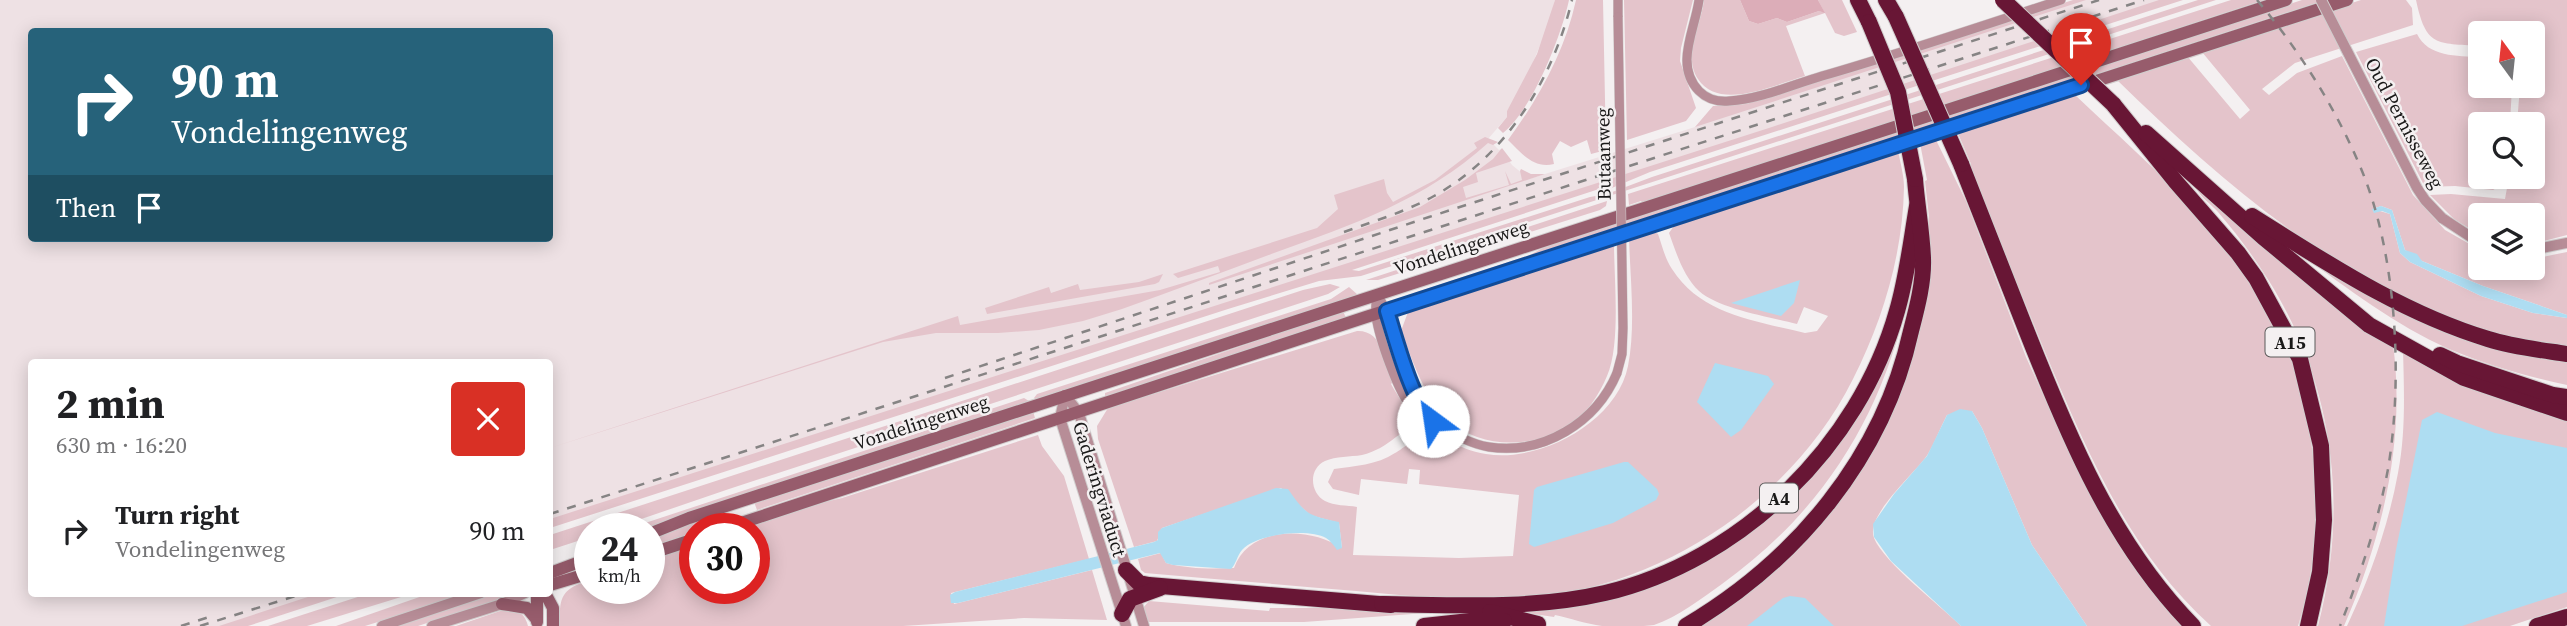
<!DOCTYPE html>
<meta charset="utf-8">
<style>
:root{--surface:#fff;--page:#f6f6f6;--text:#202124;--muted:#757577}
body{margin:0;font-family:"Source Serif 4",serif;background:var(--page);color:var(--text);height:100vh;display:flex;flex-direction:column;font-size:26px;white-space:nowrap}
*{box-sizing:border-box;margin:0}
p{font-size:23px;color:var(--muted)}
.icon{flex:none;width:38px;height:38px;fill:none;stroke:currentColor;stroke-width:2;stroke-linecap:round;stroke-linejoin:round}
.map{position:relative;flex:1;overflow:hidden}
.drawer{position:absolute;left:28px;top:359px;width:525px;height:238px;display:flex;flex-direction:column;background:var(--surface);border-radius:7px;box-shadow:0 4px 18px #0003}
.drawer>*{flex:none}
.hud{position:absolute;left:28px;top:28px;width:525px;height:214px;border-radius:7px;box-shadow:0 4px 18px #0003;background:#26627a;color:#fff;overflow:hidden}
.needle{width:46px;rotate:345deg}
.tools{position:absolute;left:2468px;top:21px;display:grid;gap:14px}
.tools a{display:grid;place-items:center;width:77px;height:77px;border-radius:7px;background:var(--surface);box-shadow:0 4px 18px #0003;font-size:35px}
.speed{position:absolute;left:574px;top:513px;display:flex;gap:14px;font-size:35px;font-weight:700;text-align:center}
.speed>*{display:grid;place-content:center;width:91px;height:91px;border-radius:50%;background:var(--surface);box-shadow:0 4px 18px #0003;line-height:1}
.speed small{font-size:18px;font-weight:400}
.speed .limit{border:10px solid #d22;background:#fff;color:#111}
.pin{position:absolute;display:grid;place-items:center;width:60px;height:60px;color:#fff;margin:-72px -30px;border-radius:50% 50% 50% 0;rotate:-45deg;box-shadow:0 0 7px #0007}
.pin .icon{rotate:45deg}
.me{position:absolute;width:77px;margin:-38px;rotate:329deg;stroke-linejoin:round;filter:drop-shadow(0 0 5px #0008)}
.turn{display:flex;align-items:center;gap:24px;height:147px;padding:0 28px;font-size:32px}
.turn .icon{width:91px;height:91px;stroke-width:2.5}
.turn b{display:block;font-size:49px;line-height:60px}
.then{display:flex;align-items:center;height:66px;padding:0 28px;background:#0003;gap:14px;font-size:26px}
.round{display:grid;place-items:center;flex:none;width:74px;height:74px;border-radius:7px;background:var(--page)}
.overview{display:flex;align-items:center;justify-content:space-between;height:119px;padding:0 28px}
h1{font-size:42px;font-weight:700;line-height:52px}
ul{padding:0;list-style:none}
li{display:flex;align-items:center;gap:21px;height:105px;padding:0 28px}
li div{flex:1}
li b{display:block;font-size:26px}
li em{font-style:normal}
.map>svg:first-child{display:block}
</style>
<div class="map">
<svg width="2567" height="626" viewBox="0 0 2567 626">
<rect width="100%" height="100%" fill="#f4f0f1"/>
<path fill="#eee1e4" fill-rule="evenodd" d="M0,0h1555l-7,26 -24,58 -17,27v6l-19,22 11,11 2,-1 11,16 17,14 166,-52 12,-8 371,-119h92l-1620,521v-159h-518v231h303l-114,33h-221zM32,32h518v206h-518z"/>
<g fill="#e4c4cb">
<path d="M1555,0h14c-8,37 -37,110 -66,133l-5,-5 9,-11v-6l30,-57z"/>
<path d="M1576,0h27l3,150 -15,4 -4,-14 -16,7 -11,-6 -8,13 2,10c-20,5 -32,-10 -46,-24 31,-42 57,-89 68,-140z"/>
<polygon points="1624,0 1693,0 1681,48 1680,61 1696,108 1686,121 1627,140"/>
<path d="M1704,0h36l9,21 9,3 19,-6 10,4 32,-11 5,1 -6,-12h24l15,32 -13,4 -9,-3 -10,-20 -39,13 19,50c-29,8 -86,36 -107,3 -5,-7 -7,-17 -6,-26 1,-18 10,-35 12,-53z"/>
<polygon points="2073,0 2086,0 1695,127 1713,106 1746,104"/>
<polygon points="2159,0 2183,0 1650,172 1607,190 1596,190 1352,270 1359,271 1590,197 1607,194 1652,177 2198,0 2216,0 1361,276 1319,281 1228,309 550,528 550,519 1772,127"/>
<polygon points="2231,0 2264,0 1643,203 1641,201 1629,205 1628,194"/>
<polygon points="2302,0 2325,0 1415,295 1414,293 1530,255 1550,244"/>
<path d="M2361,0h45l6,8 1,17 -118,38 -33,26 7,6 28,-22 45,-17 71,139 32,35 35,20v18h52v-9l35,-7v63l-84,-29 -61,-25 -17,-11 -13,-40 -11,-4 -8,3 17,5 10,39 10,9 71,34 52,17 34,5v30c-24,-5 -49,-9 -73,-16 -154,-46 -266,-144 -378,-253l71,-23 53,63 10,-9 -48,-58z"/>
<path d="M2416,0h151v235l-35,9v-29h-52v20l-26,-16 -24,-24 21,-1 54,5 4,-22h23v-53h-15l3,-38h12v-53h-52v13c-44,-3 -54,1 -64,-46z"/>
<path d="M2417,34c11,23 40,22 63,23v29h32l-2,38h-30v53h20l-2,10 -5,3 -38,-4 -30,1 -69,-135z"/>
<path d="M2073,93c42,40 87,79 126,122 31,34 55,75 77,115 6,11 13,22 17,33 27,84 32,179 5,263h-87c-82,-74 -124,-174 -166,-274 -25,-62 -51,-124 -76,-186l2,-2 -14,-33z"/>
<path d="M1485,137l13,5 -5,3 -5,-2c-63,57 -136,82 -214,110 -51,19 -101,38 -152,56l-39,12 -44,9 -41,3h-62l-53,9 -333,106 408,-132 2,9 200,-35 60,-18 -2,-6 -40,12 -5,-4 144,-46 21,-19 -4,-14 50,-16 3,14 6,9 42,-22 42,-32 -3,-5z"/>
<path d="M1935,138l31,63 60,156 48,106 31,58 82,105h-100l-55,-81 -50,-117 -10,-17 -25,4c-7,13 -12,27 -19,39 -12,19 -63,61 -54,84 10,25 66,67 87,88h-262l41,-27 41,-34 19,-18 55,-70 71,-196 3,-64 -4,-36 2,-1 -7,-37z"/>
<polygon points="1502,148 1512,161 1476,173 1478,182 1463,187 1466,198 1509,185 1505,171 1511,184 1522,180 1520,171 1521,169 1531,174 1545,174 1209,285 1209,283 1420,207 1465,180 1493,159"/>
<path d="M1898,150c2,12 6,25 6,37 -1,66 -21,133 -51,192 -60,120 -189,207 -323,219 -58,5 -117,-2 -174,-7 -70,-6 -141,-12 -211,-18l-4,-3 -3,-11 23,-6 5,10c22,6 45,6 68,5 15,-43 76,-41 108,-20l-3,-25 -29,-8 -29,-27 -119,40 -5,13 -23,6 -36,-108 -1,-13 11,-18 249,-77c26,-1 29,32 36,51l-2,2c4,8 21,31 20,37 -2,8 -9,12 -15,16 -10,8 -21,15 -34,18 -12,2 -26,1 -37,6 -17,8 -15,32 0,40 9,5 22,4 32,6l-4,48 106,3 54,-2 6,-61 -100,-11 1,-14 -11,-1 -2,15 -46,-5 -2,16 -26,-6 -5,-7 6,-13c20,-3 43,-4 61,-16 8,-4 28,-22 36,-21 5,1 11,5 15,7 13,7 25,13 40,15 54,9 131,-32 142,-88 8,-40 2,-89 1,-129l22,-7 7,4c4,11 7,25 14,35 29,46 85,52 133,64l12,-2 11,-15 -24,-9 -7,17c-27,-7 -78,-15 -98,-33 -16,-15 -23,-39 -30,-58l7,-10z"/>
<path d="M2197,189l136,116 60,39c13,96 -11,195 -49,282h-26c31,-118 16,-241 -49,-345 -15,-24 -33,-48 -51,-69 -7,-8 -18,-15 -21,-23z"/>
<polygon points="1607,201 1606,206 1600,210 1378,280 1366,280"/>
<path d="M1614,243c0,36 7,101 -7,133 -8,19 -21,39 -38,50 -34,22 -89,24 -120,-6 -26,-25 -35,-56 -48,-89l7,-19z"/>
<path d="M2295,250l83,46 189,63v26c-41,-9 -80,-20 -118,-36 -56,-25 -105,-63 -154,-99z"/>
<polygon points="1163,274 1159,282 1155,284 987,314 985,308 1049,287 1051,293 1078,284 1080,290 1139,282"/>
<polygon points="1330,284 1340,287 1328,294 729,489 615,528 590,528 590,537 550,550 550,535 1303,290"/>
<polygon points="1349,287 1358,295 1036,399 1034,398 1037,394 1331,299"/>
<path d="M1908,297c-26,120 -86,215 -186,287 -20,14 -44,33 -68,41 -6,1 -14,1 -21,1 -10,0 -21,0 -31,0 -16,-2 -32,-8 -47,-11l-1,2 -54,-8 39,-1 167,-50 118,-101z"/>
<polygon points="1343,311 1346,318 1105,396 1105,393"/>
<path d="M2403,349l164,69v189l-57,19h-163c23,-49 41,-99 51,-153 8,-41 6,-83 5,-124z"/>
<polygon points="1024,398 1029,401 648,528 630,528"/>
<polygon points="1033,411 1035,418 757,510 754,502"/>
<path d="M1038,435l4,11 22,30 25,83 -134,33 -4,1 3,11 138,-34 15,50 -83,-2 -121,8h-343c-1,-29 1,-37 30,-46v8h59v-27l46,-16v43h59v-60h-11l60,-21 39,-9z"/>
<polygon points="710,517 713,526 695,528 695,532 649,547 649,539"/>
<polygon points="320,593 349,593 248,626 219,626"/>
<polygon points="370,593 414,593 307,626 268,626"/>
<polygon points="431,593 471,593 365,626 336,626"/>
<polygon points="490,593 507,593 508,596 418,626 393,626"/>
<polygon points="1149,601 1269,611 1270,608 1352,608 1426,613 1304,622 1148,622 1143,608"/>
<path d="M509,608c10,3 16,6 19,18h-72z"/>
</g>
<polygon fill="#dcadb8" points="1740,0 1818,0 1825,13 1819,11 1787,22 1777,18 1758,24 1749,21"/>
<g fill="#aeddf2">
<polygon points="2381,206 2392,210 2405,250 2417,254 2422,261 2483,286 2567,315 2567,318 2533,313 2481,296 2410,262 2400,253 2390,214 2382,211 2374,213 2372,209"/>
<polygon points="1800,280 1794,303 1781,316 1731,303"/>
<polygon points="1715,363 1768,376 1774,384 1741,430 1731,437 1697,402"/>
<polygon points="1960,409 1972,411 1982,428 2032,545 2087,626 1961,626 1891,561 1874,537 1873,524 1894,494 1927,456 1947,415"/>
<polygon points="2437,412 2495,433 2567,448 2567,592 2462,626 2384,626 2396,550 2422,420"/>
<polygon points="1624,462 1628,462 1657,489 1659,494 1656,500 1613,523 1534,547 1529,544 1534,490 1537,487"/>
<path d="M1276,488l12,1c19,27 20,26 51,33l3,26 -5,2c-3,-4 -6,-9 -11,-12 -18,-10 -70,-4 -84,12 -5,6 -6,14 -11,19l-58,-4 -7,-2 -6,-10 -202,50h-7l-1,-8 5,-3 199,-50 4,-2v-8l4,-4z"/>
<polygon points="1790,596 1805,598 1834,626 1747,626 1783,598"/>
</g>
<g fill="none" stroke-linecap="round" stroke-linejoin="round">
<defs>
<g id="minor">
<polyline points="1618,0 1618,17"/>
<path d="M1699,0c-4,30 -25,65 0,91 8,8 19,11 30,10 31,-2 63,-16 93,-25 80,-23 159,-50 239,-76"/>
<path d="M1377,294c-1,7 -2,15 -1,22 3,21 22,78 37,93 7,6 19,12 27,17 15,9 31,18 49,21 54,8 107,-24 128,-74"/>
<path d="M1377,294c23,38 29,83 50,122"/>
</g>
<g id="tertiary">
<polyline points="2442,218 2480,243"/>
<polyline points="2532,250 2567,243"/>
<polyline points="1065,395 1079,413 1144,626"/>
<polyline points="1065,395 1060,418 1126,626"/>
<polyline points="382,626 481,593"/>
<polyline points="432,626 502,604 525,593"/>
</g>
<g id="secondary">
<polyline points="726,528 1366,317 2347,0"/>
<polyline points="649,534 689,518 2286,0"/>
<polyline points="649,554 695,539"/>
<polyline points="550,573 590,558"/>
<polyline points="550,585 590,573"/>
<polyline points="545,593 553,608 553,626"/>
<polyline points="502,604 527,608 537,620"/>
<polyline points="537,622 537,593"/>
</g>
<g id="motorway">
<polyline points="1858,0 1869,22"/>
<polyline points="1886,0 1896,17"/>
<polyline points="2113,104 2176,182 2238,253 2256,278 2300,359 2321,446 2324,520 2320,572 2308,626"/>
<polyline points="2146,133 2263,237 2369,325 2464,378 2567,413"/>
<path d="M1961,164c22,56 44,112 66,168 41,104 86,213 166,294"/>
<path d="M2252,216c75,47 150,97 236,123 25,8 53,11 79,15"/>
<polyline points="2440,355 2457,363 2553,395 2567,397"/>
<polyline points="1126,570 1139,583 1149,585 1391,605"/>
<path d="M1382,604c74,1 150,6 223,-11 136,-32 254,-147 292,-282 10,-34 14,-70 20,-105"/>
<polyline points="1490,612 1538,624"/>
<polyline points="1122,614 1130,599 1160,588"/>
<polyline points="1424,626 1470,621 1504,621"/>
<path d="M1686,626c110,-65 197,-168 225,-295 6,-23 13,-49 12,-73 -1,-26 -6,-53 -8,-79"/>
<polyline points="2537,626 2567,617"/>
</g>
</defs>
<use href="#minor" stroke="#d1cece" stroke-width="10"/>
<use href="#tertiary" stroke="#d1cece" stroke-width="12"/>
<use href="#secondary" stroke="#d1cece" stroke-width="14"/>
<use href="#motorway" stroke="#d1cece" stroke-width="18"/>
<use href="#minor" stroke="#b78d97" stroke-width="9"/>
<use href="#tertiary" stroke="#b78d97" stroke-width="10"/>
<use href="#secondary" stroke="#975c6c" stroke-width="12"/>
<use href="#motorway" stroke="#681635" stroke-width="16"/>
<g stroke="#868484" stroke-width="2.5" stroke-dasharray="9 9" stroke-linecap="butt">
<path d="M2257,0c43,51 80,110 105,171 35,85 41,209 26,298 -10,54 -28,106 -48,157"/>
<path d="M1344,232c30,-11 61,-20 90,-36 72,-40 119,-117 138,-196"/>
<polyline points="945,378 1429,217 2099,0"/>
<polyline points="550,514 2144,0"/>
<polyline points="181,626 209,617"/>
<polyline points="200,626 305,593"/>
</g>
<defs>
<polyline id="minor-bridge" points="1617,373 1622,354 1623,328 1618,17"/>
<polyline id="tertiary-bridge" points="2321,0 2417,188 2425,200 2442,218"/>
<g id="motorway-bridge">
<polyline points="2003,0 2113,104"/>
<polyline points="1896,17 1961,164"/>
<polyline points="1869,22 1898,92 1915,179"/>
</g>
</defs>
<use href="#minor-bridge" stroke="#d1cece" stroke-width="10" stroke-linecap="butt"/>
<use href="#tertiary-bridge" stroke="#d1cece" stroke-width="12" stroke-linecap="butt"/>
<use href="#motorway-bridge" stroke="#d1cece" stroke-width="18" stroke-linecap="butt"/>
<use href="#minor-bridge" stroke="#b78d97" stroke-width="9"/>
<use href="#tertiary-bridge" stroke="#b78d97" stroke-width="10"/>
<use href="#motorway-bridge" stroke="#681635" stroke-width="16"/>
</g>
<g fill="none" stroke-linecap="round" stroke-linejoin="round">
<defs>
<path id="route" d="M1433,421c-20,-16 -38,-84 -46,-110l694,-226"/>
</defs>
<use href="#route" stroke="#114b97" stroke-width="18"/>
<use href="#route" stroke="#1a73e8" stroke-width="12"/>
</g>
<g text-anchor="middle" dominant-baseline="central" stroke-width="5" stroke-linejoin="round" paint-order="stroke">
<g fill="#f4f0f1" stroke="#5b5a5a" stroke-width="2">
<rect x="2265.5" y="327.5" width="49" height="29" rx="5"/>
<rect x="1760" y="483.5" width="38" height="29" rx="5"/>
</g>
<g font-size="18" font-weight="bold" fill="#1a1919">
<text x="2290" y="342">A15</text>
<text x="1779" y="498">A4</text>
</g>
<g font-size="19" fill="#1a1919" stroke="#f4f0f1">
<text transform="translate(2405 123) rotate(62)">Oud Pernisseweg</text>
<text transform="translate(1603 154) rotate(-91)">Butaanweg</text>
<text transform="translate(1461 247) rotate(-18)">Vondelingenweg</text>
<text transform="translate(921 422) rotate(-18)">Vondelingenweg</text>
<text transform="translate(1100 489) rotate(73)">Gaderingviaduct</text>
</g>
</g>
</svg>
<div class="tools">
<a><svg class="needle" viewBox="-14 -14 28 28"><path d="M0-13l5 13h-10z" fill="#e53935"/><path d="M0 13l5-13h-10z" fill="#757577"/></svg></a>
<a><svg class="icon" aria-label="search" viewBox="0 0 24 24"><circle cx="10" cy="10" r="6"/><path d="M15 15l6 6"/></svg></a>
<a><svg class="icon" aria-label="layers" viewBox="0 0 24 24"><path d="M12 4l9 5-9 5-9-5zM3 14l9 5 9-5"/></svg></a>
</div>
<div class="speed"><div>24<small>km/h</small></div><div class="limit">30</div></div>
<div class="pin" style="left:2081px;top:85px;background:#d93025"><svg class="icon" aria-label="arrive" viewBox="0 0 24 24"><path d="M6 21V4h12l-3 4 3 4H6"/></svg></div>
<svg class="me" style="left:1433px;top:421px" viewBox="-20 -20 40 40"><circle r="19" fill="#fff"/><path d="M0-13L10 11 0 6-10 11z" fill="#1a73e8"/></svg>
<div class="hud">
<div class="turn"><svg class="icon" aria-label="right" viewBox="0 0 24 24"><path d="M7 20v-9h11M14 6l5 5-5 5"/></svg><div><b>90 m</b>Vondelingenweg</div></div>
<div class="then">Then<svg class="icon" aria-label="arrive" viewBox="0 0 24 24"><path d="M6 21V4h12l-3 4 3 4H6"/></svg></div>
</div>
<section class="drawer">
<div class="overview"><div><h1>2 min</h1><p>630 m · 16:20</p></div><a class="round" style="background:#d93025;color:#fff"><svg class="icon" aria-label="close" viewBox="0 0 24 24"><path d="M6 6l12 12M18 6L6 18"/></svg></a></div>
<ul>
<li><svg class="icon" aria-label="right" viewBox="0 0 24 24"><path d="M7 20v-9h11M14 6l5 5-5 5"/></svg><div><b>Turn right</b><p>Vondelingenweg</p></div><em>90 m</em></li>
</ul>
</section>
</div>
